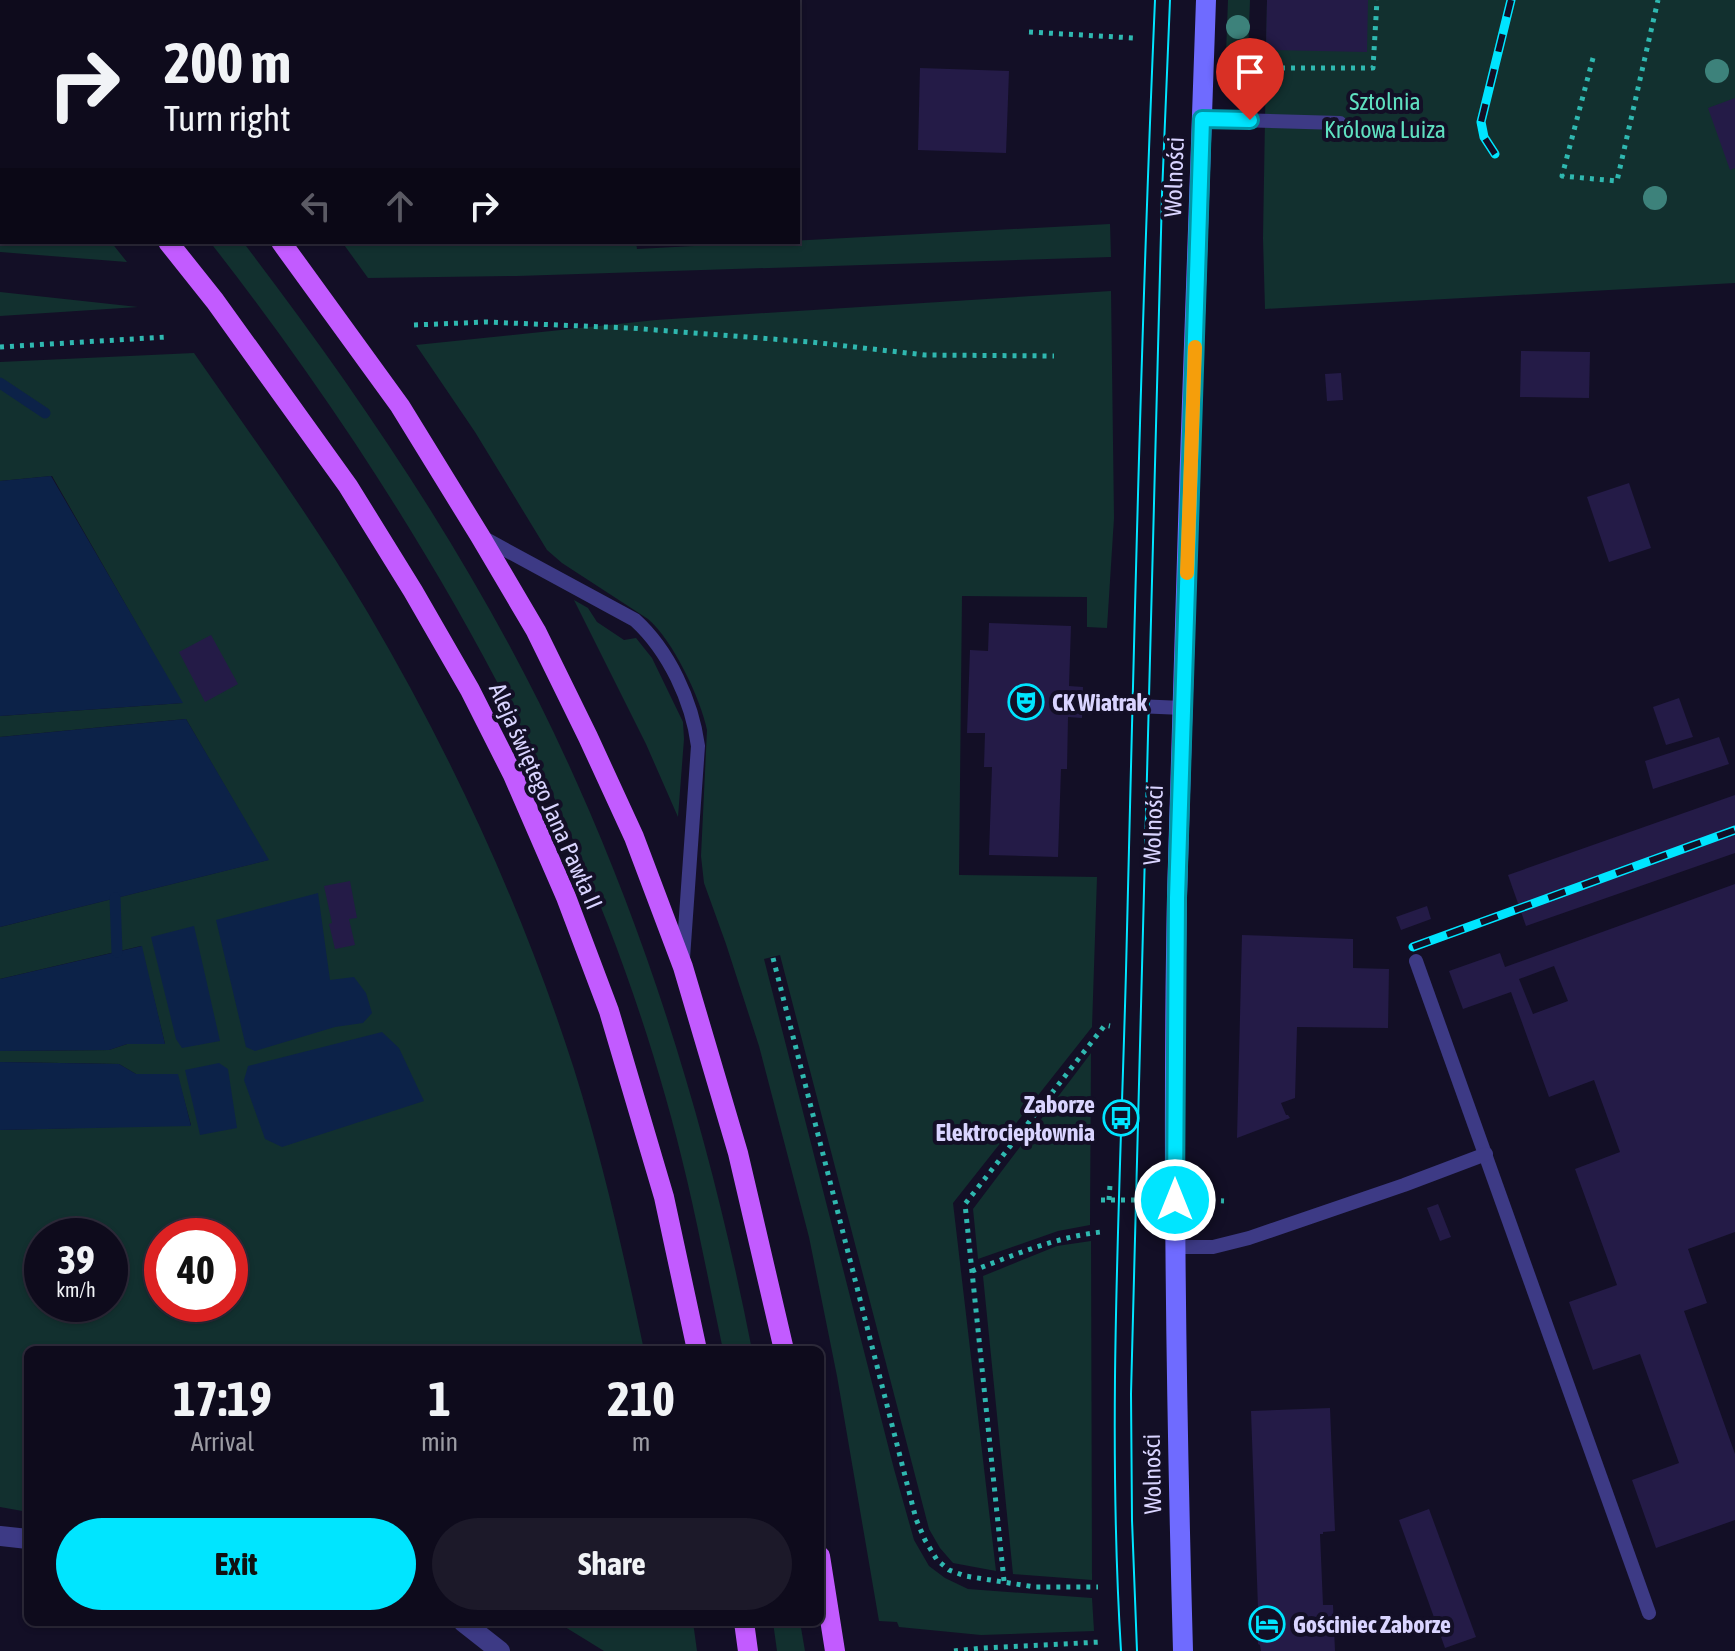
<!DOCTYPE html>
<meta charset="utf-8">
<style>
:root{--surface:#0e0b1c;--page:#1c1929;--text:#f1f3f6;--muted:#9b9ba3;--line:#2e2b3b;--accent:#00e5ff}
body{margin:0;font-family:"Asap Condensed",sans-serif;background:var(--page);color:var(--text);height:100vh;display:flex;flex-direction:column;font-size:30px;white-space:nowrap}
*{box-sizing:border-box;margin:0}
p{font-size:26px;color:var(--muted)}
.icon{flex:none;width:44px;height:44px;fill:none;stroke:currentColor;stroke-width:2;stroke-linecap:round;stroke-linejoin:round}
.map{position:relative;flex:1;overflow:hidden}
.details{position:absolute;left:24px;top:1346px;width:800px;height:280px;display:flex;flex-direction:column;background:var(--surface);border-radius:12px;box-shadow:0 2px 6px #0004,0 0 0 2px var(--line)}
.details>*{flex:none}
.banner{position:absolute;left:0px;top:0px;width:800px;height:244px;box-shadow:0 2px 6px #0004,0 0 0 2px var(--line);background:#0e0b1c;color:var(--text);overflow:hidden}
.speed{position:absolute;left:24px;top:1218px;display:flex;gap:16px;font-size:40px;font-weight:700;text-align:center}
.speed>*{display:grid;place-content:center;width:104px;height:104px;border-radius:50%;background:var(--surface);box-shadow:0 2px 6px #0004,0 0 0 2px var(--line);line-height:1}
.speed small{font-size:20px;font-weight:400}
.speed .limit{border:12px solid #d22;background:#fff;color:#111}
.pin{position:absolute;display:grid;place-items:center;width:68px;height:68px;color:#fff;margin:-82px -34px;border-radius:50% 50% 50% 0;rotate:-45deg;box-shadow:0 0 8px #0007}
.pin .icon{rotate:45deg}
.me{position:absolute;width:88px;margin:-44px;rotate:0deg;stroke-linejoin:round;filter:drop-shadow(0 0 6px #0008)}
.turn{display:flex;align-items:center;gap:28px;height:168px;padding:0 32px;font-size:36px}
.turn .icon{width:104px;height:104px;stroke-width:2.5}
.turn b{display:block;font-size:56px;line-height:68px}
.lanes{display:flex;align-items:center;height:76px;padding:0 32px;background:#0003;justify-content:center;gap:40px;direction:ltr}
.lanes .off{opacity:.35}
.eta{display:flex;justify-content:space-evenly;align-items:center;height:136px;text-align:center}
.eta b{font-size:48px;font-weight:700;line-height:56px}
.primary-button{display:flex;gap:16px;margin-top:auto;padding:16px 32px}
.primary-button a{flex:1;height:92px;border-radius:48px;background:var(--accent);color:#111;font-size:32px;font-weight:700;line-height:92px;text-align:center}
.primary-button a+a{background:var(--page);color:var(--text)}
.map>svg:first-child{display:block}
</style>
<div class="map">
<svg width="1735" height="1651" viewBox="0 0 1735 1651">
<rect width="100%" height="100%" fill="#130f26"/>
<g fill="#12302f" fill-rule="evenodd">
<polygon points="172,0 635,0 635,2 173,2"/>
<polygon points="1228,0 1250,0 1248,55 1226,54"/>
<polygon points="1267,0 1735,0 1735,283 1265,309 1263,238"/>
<polygon points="0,104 2,107 2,242 111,242 127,262 0,252"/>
<polygon points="1110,224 1111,257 517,276 368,278 342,242 636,242 637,249"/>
<path d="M210,242h33c129,169 248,347 334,541 81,181 137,373 175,567h-29c-12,-57 -23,-114 -36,-170 -20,-86 -47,-172 -79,-255 -66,-171 -152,-329 -253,-482 -46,-69 -94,-136 -145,-201z"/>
<path d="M1111,291l3,227 -7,110 -20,-1v-30l-125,-1 -3,279 138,2 -5,150 -139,176 43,368 -43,-8 -13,-15 -11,-19 -149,-574 -16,4 130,510 20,71 15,26 16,12 23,11 124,9 2,33 -113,4 -82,-8 -2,-5 -18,-1 -42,-245 -28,-139 -50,-191 -33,-102 -22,-61 -3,-27 6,-126c-6,-31 -35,-91 -59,-111l-86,-56 -15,-13 -72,-118 -59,-87 240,-25z"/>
<polygon points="0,292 138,307 0,316"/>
<path d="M194,353c59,85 121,170 174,260 85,144 155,297 206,456 29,92 50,187 70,281h-616v162l-28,-5v-377l191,-5 -14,-51h-41l-17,-10 -119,-2v-11l109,-1 18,-6h38l-24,-98 -141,33v-52l268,-67 -82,-141 -186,18v-21l182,-13 -130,-227 -52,5v-119zM42,1236h68v68h-68zM162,1236h68v68h-68z"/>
<polygon points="574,600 588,608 597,622 624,640 636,638 652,658 683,722 684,739 678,817 646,744"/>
<polygon points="1091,1053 1090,1225 1058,1231 978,1259 973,1209"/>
<polygon points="1091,1241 1092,1580 1013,1574 983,1276 1057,1246"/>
<polygon points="557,1622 693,1622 697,1651 604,1651"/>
<polygon points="773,1622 800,1622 805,1651 777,1651"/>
</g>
<g fill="#0c2248">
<polygon points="51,476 183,703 0,716 0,481"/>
<polygon points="186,719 269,860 0,927 0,737"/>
<polygon points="318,893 330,980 354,977 366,993 372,1013 363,1023 335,1027 255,1051 246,1047 216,920"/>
<polygon points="194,926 220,1041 182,1048 176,1039 151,937"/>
<polygon points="142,946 165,1044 127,1044 109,1050 0,1051 0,979"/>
<polygon points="382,1032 399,1048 424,1101 282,1147 265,1139 244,1080 248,1066"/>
<polygon points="0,1062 119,1064 136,1074 178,1074 191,1126 0,1130"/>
<polygon points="219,1063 228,1069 237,1128 200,1135 185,1070"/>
</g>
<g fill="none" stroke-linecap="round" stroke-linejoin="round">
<g stroke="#0c2248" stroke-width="11">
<polyline points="0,383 45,413"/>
<polyline points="115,898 117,952"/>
</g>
</g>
<g fill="#241b47" fill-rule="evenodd">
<polygon points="1267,0 1368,0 1367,52 1266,50"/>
<polygon points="920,68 1009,71 1006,153 918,150"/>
<polygon points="1735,98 1735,168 1730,170 1708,108"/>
<polygon points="1521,351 1590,352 1589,398 1520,397"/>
<polygon points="1341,373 1343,400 1327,401 1325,374"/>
<polygon points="1629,483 1651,548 1609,562 1587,497"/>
<polygon points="989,623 1071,626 1069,686 1083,687 1082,718 1068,717 1067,769 1061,769 1058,857 989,855 992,767 984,767 985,733 967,733 970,650 988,651"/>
<polygon points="211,635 238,684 205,702 179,652"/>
<polygon points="1679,698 1693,737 1666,745 1653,707"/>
<polygon points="1719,737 1729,764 1653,789 1645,761"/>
<polygon points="1735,795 1735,853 1526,926 1508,875"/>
<polygon points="350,881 357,918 349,919 355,945 335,949 329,924 332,923 324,886"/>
<path d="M1735,884v348l-47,17 19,54 -23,8 51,143v66l-79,28 -24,-68 47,-17 -39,-109 -47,16 -24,-68 48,-17 -42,-116 45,-17 -26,-72 -45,17 -38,-105 -48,17 -14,-38 51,-18 5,14zM1554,966l14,35 -35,13 -14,-35z"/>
<polygon points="1427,906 1431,919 1401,930 1396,917"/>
<polygon points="1242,935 1353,939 1353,968 1389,969 1388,1028 1297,1027 1295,1098 1281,1103 1286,1115 1288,1115 1290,1118 1237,1138"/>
<polygon points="1438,1204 1451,1237 1440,1241 1427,1208"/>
<polygon points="1330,1408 1335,1531 1323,1532 1323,1534 1320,1534 1323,1605 1333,1605 1335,1651 1261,1651 1260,1645 1258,1644 1256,1608 1258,1608 1251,1411"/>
<polygon points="1429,1509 1476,1637 1445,1648 1399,1520"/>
</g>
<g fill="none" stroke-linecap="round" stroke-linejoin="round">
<g stroke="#2fb8b0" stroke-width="5" stroke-dasharray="4 6" stroke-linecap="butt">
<polyline points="1029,32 1134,38"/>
<polyline points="1593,58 1562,176 1617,181 1658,0"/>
<polyline points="1251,68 1373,68 1377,0"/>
<polyline points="414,325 486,322 630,328 811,342 925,355 1054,356"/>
<polyline points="0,347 166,337"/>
<polyline points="773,958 916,1519 925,1540 937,1560 949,1570 965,1576 1035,1587 1098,1587"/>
<polyline points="1101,1200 1147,1200"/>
<polyline points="1109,1200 1110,1185"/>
<polyline points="1201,1200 1224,1201"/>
<path d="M972,1271c42,-16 84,-34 129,-39"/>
<polyline points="1004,1581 965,1204 1105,1025 1110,1026"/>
<polyline points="954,1651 982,1648 1101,1642"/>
</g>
<g stroke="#3d3a85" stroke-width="14">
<polyline points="1202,119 1340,123"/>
<path d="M482,537l153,83c34,31 57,81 63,126l-15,212"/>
<polyline points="1113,705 1183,708"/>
<polyline points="1416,961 1649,1613"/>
<polyline points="1175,1247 1213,1247 1249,1238 1404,1185 1486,1154"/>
</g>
<g stroke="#3d3a85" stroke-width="20">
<polyline points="0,1536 28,1539"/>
<polyline points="463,1622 500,1651"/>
</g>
<path stroke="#6f6bff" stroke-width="20" d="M1183,1651c-7,-252 -11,-503 -6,-755 7,-299 19,-597 29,-896"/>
<g stroke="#c25bff" stroke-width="20">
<polyline points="85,0 87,2"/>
<polyline points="152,0 153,2"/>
<polyline points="0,31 2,34"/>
<polyline points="168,242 215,301 348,486 413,591 470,690 513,775 566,897 609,1011 664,1197 697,1350"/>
<polyline points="281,242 400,406 480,536 536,631 588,737 634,837 683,967 738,1153 784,1350"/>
<polyline points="820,1556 835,1651"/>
<polyline points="744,1622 748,1651"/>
</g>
<g stroke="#00e5ff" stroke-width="2">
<path d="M1121,1651c-14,-226 -1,-454 5,-680 8,-324 15,-648 29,-971"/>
<polyline points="1137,1651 1132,1520 1131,1394 1162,194 1170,0"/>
</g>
<defs>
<g id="rail">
<polyline points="1495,154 1484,137 1481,122 1511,0"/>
<polyline points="1413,947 1735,830"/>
</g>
</defs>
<use href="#rail" stroke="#00e5ff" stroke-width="9"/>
<use href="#rail" stroke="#130f26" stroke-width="6" stroke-dasharray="18" stroke-linecap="butt"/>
</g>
<g fill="#3d827b">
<circle cx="1238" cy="27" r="12"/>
<circle cx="1717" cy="71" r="12"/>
<circle cx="1655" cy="198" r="12"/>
</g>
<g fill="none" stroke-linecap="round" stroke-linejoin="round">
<defs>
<polyline id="route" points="1175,1200 1177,898 1202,119 1250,120"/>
</defs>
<use href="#route" stroke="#0095a6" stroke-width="20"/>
<use href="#route" stroke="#00e5ff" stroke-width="14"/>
<polyline stroke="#f59e0b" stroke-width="14" points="1187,573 1195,347"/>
</g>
<defs>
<symbol id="theatre-ring" viewBox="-11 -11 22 22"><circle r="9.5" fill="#130f26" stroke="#00e5ff" stroke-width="1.5"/><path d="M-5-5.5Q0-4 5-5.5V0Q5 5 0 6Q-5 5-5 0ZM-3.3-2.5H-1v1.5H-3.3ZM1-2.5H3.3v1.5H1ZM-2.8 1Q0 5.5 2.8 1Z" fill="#00e5ff"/></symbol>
<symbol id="bus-ring" viewBox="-11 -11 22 22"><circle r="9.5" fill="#130f26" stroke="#00e5ff" stroke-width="1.5"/><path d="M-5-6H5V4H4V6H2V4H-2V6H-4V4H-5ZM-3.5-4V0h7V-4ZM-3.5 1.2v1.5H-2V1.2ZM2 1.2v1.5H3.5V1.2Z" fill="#00e5ff"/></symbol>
<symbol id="hotel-ring" viewBox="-11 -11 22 22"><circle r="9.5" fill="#130f26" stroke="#00e5ff" stroke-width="1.5"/><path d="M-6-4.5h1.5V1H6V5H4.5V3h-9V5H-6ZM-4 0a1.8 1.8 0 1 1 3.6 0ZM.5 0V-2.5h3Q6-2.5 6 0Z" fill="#00e5ff"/></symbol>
</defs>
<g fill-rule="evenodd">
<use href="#theatre-ring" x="1006" y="682" width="40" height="40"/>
<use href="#bus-ring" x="1101" y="1098" width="40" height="40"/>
<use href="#hotel-ring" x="1247" y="1604" width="40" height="40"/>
</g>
<g text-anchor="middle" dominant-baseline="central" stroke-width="8" stroke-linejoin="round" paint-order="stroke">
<g font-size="24" fill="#5fe0c0" stroke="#130f26">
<text x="1385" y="101">Sztolnia<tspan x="1385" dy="28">Królowa Luiza</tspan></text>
</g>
<g font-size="24" fill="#d9d4ff" stroke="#130f26">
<text transform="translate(1174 177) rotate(-88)">Wolności</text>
<text transform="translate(546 796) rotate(66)">Aleja świętego Jana Pawła II</text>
<text transform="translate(1153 825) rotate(-88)">Wolności</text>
<text transform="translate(1152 1474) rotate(-91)">Wolności</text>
</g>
<g font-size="24" font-weight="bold" fill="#d9d4ff" stroke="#130f26" text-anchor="start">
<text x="1052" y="702">CK Wiatrak</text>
<text x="1095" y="1104" text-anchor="end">Zaborze<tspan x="1095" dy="28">Elektrociepłownia</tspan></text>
<text x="1293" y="1624">Gościniec Zaborze</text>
</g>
</g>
</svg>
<div class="speed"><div>39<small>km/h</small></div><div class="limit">40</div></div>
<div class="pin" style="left:1250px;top:120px;background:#d93025"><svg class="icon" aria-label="arrive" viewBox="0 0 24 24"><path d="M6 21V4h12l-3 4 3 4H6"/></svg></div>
<svg class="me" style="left:1175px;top:1200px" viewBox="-20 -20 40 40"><circle r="17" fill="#00e5ff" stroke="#fff" stroke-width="3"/><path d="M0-11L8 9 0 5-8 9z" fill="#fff"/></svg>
<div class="banner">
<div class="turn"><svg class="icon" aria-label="right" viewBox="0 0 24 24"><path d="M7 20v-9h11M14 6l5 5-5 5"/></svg><div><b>200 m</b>Turn right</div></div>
<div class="lanes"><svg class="icon off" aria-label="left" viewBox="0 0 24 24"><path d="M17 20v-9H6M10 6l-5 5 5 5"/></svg><svg class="icon off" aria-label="ahead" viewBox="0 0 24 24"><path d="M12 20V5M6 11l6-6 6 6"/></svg><svg class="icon" aria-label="right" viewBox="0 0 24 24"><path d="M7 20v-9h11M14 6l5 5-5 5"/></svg></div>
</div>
<section class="details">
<div class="eta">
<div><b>17:19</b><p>Arrival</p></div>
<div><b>1</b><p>min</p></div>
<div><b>210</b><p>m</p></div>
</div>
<div class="primary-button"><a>Exit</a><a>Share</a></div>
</section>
</div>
